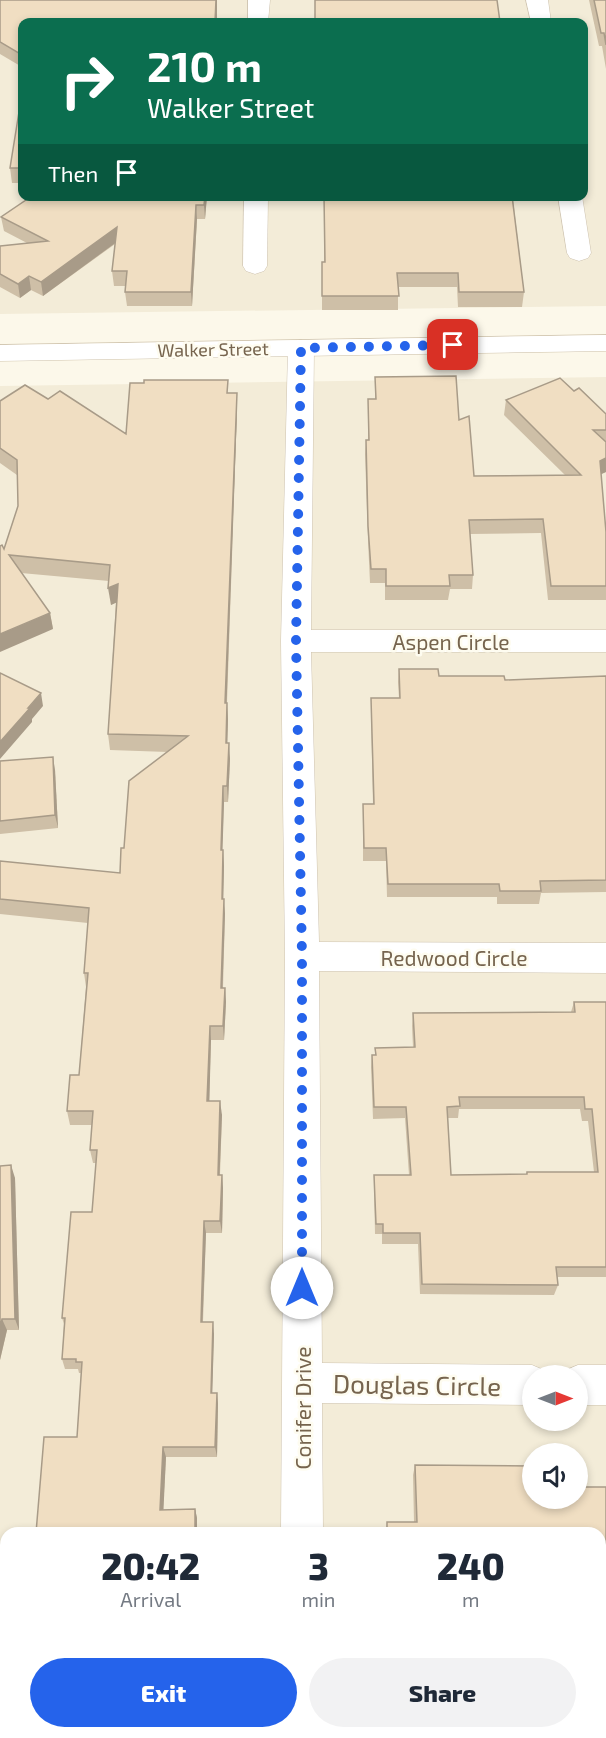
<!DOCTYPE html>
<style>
:root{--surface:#fff;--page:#f2f2f3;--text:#1f2937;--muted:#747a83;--accent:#2563eb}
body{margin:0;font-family:"Exo 2",sans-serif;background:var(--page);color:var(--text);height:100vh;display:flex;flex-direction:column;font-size:22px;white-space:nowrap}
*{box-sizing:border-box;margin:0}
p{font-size:20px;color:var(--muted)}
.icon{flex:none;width:33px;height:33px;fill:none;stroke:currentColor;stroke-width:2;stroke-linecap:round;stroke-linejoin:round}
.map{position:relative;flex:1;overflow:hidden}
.side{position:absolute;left:0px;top:1527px;width:606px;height:212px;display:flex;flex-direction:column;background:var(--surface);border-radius:18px 18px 0 0;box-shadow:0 3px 9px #0003}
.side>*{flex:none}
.hud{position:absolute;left:18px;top:18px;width:570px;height:183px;border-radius:12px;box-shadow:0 3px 9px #0003;background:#0b6e4f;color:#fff;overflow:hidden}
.needle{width:39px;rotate:90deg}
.tools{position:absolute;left:522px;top:1365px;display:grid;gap:12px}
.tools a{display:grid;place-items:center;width:66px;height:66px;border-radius:50%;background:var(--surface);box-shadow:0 3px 9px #0003;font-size:30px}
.pin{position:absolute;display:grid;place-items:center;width:51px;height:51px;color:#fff;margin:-26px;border-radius:12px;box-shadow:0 3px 9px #0006}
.me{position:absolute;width:66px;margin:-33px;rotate:0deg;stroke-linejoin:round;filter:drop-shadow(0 0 4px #0008)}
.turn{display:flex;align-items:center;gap:21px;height:126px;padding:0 30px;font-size:27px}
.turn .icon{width:78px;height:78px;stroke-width:2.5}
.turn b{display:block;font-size:42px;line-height:51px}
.then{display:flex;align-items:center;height:57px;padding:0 30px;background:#0003;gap:12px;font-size:22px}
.eta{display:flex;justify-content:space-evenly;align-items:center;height:102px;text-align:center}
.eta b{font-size:36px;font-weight:800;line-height:42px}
.cta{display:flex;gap:12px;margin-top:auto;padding:12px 30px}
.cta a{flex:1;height:69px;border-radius:36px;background:var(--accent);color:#fff;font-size:24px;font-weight:800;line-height:69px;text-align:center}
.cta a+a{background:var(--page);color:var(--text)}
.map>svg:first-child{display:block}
</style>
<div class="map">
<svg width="606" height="1738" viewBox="0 0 606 1738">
<rect width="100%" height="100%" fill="#fcf8ea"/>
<g fill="#f3ecd8" fill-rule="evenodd">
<path d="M0,0h606v306l-606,8zM22,22h562v174h-562z"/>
<path d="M606,377v1361h-606v-1352zM532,1376h46v44h-46zM532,1454h46v44h-46zM6,1533h594v199h-594z"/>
</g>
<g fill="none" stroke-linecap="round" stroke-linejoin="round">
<defs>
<g id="minor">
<polygon points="248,0 270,0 268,22 248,22"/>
<polygon points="526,0 548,0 551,22 531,22"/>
<polygon points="244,196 268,196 267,266 264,271 255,274 246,271 243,266"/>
<polygon points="558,196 582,196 591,253 588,258 579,261 570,258 567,253"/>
<polygon points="301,340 310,342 314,348 311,630 606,630 606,652 311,652 319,942 606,943 606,973 319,971 322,1363 532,1365 546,1371 548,1376 532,1376 532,1405 322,1403 323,1533 281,1533 285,956 281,641 288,348 292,342"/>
<polygon points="578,1365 606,1365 606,1405 578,1405 578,1376 562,1376 564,1371"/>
<rect x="282" y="1732" width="44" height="6"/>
</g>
<polygon id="secondary" points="606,335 606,351 0,361 0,345"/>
</defs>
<use href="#minor" stroke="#cec3b0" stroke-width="1"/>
<use href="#secondary" stroke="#d0c4ad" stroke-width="1"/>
<use href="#minor" fill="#fff" fill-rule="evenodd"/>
<use href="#secondary" fill="#fff" fill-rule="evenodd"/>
</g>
<g fill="#cebfa7" fill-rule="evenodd">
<polygon points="0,0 217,0 217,22 22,22 22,67 0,54"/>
<polygon points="589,0 606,0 606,69 602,46 599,46"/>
<polygon points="22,112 22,183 12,183 10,168"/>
<polygon points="207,196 205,219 197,219 192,306 127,306 125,292 126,286 114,286 112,271 115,244 43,296 31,290 20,298 0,287 0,246 27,243 4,231 1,217"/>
<polygon points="324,196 519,196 519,199 513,199 524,292 522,307 458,307 457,287 398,287 398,310 322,310 322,262 324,262"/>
<polygon points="375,377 459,420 474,476 565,475 504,415 506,400 574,391 606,414 606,472 601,474 606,532 606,600 548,600 541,533 470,534 473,575 472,589 450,589 448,600 385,600 385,583 370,583 368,540 365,454 366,440 368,440 368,399 375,399"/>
<polygon points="228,393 237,411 227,703 228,719 227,743 230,759 228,802 224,802 222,850 223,850 224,866 223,899 225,914 223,988 225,988 226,1002 224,1040 211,1040 209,1101 222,1115 220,1175 222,1175 223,1188 222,1233 206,1233 203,1322 214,1334 212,1393 217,1393 218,1404 217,1457 166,1457 163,1510 195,1509 197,1518 197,1533 36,1533 77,1437 81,1373 79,1373 78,1369 65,1369 62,1359 64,1324 62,1318 92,1212 96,1163 93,1163 90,1150 92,1125 70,1125 67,1111 79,1075 86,987 84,973 88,923 0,914 0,861 120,873 124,848 168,752 110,750 108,734 116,602 111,605 109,581 21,573 50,613 53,629 4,549 18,506 17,475 0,463 0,401 48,399 126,434"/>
<polygon points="399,669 439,676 505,680 606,676 606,892 541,893 539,904 497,904 497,897 387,897 386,861 363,861 363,804 373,804 371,712 371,698 399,698 398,682"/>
<polygon points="0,761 55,770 58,828 0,834"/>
<path d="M574,1002h32v275h-49l1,8 -4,10 -134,-1 -2,-50h-36v-10h-7l-1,-48v-11h35l-4,-57 -32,1 -2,-52 1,-12h3v-7l38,-1 -1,-21 1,-13 158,-1zM459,1109h121l2,12h6l6,51h-67l-1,2 -75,1 -3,-57h10z"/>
<polygon points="0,1166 15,1178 19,1330 7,1330 0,1360"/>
<polygon points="415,1465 532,1498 606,1487 606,1592 600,1592 600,1533 386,1533 387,1522 414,1522 413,1475"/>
<polygon points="44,1732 204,1732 204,1738 50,1738 50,1735 46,1735"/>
</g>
<g fill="#a89b88">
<polygon points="216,0 217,0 217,22 215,22"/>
<polygon points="205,196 207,196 205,219 204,205"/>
<polygon points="196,205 197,219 192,306 191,292"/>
<polygon points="117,227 118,241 43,296 41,282"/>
<polygon points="29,276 31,290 20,298 18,284"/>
<polygon points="237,393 237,411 226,719 225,703"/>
<polygon points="606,458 606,472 597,476 600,461"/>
<polygon points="118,584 120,601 111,605 108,588"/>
<polygon points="50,613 53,629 0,652 0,634"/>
<polygon points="41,693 43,706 32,719 32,722 0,759 0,742"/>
<polygon points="227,703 228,719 227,759 226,743"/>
<polygon points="229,743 230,759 228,802 227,786"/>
<polygon points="53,757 55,770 58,828 55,815"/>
<polygon points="223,786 224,802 222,866 221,850"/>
<polygon points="223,850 224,866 223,914 222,899"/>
<polygon points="224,899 225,914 222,1002 221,988"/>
<polygon points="225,988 226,1002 224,1040 223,1026"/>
<polygon points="210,1026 211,1040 209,1115 207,1101"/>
<polygon points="220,1101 222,1115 219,1188 218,1175"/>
<polygon points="11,1165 15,1178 19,1330 15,1319"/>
<polygon points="222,1175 223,1188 222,1233 220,1221"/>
<polygon points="204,1221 206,1233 202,1334 201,1322"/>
<polygon points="2,1319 7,1330 0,1360 0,1329"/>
<polygon points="213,1322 214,1334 212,1404 211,1393"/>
<polygon points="217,1393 218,1404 217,1457 215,1447"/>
<polygon points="163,1447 166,1457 163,1519 160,1510"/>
<polygon points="195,1509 197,1518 197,1533 195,1533"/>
</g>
<g fill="#f0dec2" stroke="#a89b88" stroke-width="1.5" fill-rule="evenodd">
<polygon points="0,0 216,0 215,22 22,22 22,55 0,42"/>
<polygon points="315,0 497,0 500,22 315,22"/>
<polygon points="594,0 606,0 606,45 604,33 601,33"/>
<polygon points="19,112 22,112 22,168 10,168"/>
<polygon points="32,196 205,196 204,205 196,205 191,292 125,292 127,271 112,271 117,227 41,282 29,276 18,284 0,274 0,246 48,241 1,217"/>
<polygon points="324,196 512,196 524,292 459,292 458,273 397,273 399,296 322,296 322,262 325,262"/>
<polygon points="456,376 459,420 469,416 474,476 581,475 506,400 560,378 574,391 579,388 606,414 606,430 593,430 606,442 606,458 600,461 606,532 606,586 551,586 543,519 469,520 473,575 449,575 450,586 386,586 386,569 371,569 368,526 366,440 369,440 368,399 376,399 375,377"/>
<polygon points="144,380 228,380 227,393 237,393 225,703 227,703 226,743 229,743 227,786 223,786 221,850 223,850 222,899 224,899 221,988 225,988 223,1026 210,1026 207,1101 220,1101 218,1175 222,1175 220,1221 204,1221 201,1322 213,1322 211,1393 217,1393 215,1447 163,1447 160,1510 195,1509 195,1533 36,1533 44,1437 77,1437 82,1362 76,1362 76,1359 62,1359 65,1318 62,1318 71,1212 92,1212 97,1150 90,1150 93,1111 67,1111 70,1075 79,1075 88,973 84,973 89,908 0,899 0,861 120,873 121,848 124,848 129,781 188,736 108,734 118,584 108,588 110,565 9,555 50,613 0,634 0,546 2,545 4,549 18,506 17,460 0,448 0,401 25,385 48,399 60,391 126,434 130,383 144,383"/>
<polygon points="399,669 438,669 439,676 504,676 505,680 606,676 606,880 540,881 541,891 500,891 499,884 388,884 386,848 364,848 363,804 374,804 371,698 400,698"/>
<polygon points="0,673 41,693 28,708 30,708 0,742"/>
<polygon points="53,757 55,815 0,821 0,761"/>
<path d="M574,1002h32v265h-50l2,18 -136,-1 -2,-51h-37v-9h-7l-2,-49h37l-5,-68h-32l-2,-52h4l-1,-7 40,-1 -2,-34 162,-1zM459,1097h125l1,12h7l6,63h-71v2l-76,1 -4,-68 13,-1z"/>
<polygon points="11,1165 15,1319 2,1319 0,1329 0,1166"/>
<polygon points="415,1465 532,1466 532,1498 578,1498 578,1487 606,1487 606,1584 600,1584 600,1533 387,1533 387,1522 417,1522"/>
<polygon points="600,1678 606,1678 606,1738 407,1738 406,1732 600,1732"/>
<polygon points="51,1732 202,1732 202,1733 190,1733 190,1738 50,1738"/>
</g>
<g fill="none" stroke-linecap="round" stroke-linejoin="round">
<polyline stroke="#2563eb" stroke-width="10" stroke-dasharray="0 18" points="302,1288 302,956 296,641 301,348 453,345"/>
</g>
<g text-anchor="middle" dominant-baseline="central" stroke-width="5" stroke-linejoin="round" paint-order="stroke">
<g font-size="18" fill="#76644e" stroke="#fefcf0">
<text transform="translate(213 349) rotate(-1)">Walker Street</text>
</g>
<g font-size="21" fill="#76644e" stroke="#fefcf0">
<text x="451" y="641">Aspen Circle</text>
<text x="454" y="957">Redwood Circle</text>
<text transform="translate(302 1408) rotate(-90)">Conifer Drive</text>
</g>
<g font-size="26" fill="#76644e" stroke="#fefcf0">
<text transform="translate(417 1384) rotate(1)">Douglas Circle</text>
</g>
</g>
</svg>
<div class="tools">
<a><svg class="needle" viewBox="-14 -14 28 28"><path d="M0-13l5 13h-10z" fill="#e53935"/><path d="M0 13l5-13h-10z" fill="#747a83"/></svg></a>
<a><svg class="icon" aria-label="sound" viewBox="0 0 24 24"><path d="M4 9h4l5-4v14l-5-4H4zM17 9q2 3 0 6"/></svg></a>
</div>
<div class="pin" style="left:453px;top:345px;background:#d93025"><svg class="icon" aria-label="arrive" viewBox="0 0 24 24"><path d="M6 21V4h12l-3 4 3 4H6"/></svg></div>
<svg class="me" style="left:302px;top:1288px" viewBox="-20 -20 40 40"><circle r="19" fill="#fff"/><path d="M0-13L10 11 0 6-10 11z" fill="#2563eb"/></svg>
<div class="hud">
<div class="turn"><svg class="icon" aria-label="right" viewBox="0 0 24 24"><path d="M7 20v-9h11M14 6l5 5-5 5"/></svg><div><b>210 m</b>Walker Street</div></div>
<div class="then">Then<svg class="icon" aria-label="arrive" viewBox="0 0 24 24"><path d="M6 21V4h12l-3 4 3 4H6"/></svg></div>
</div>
<section class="side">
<div class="eta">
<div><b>20:42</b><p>Arrival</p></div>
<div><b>3</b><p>min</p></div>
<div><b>240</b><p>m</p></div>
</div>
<div class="cta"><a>Exit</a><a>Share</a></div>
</section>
</div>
